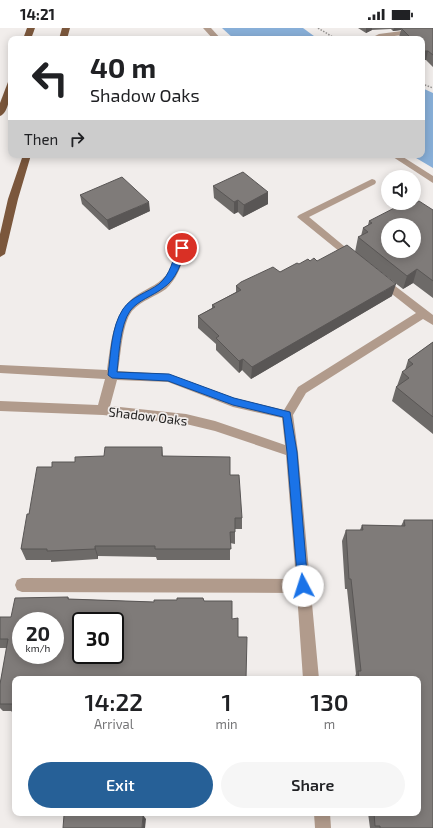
<!DOCTYPE html>
<style>
:root{--surface:#fff;--page:#f6f6f6;--text:#202124;--muted:#757577;--accent:#266097}
body{margin:0;font-family:"Exo 2",sans-serif;background:var(--page);color:var(--text);height:100vh;display:flex;flex-direction:column;font-size:15px;white-space:nowrap}
*{box-sizing:border-box;margin:0}
p{font-size:13px;color:var(--muted)}
.icon{flex:none;width:22px;height:22px;fill:none;stroke:currentColor;stroke-width:2;stroke-linecap:round;stroke-linejoin:round}
.map{position:relative;flex:1;overflow:hidden}
.drawer{position:absolute;left:12px;top:648px;width:409px;height:140px;display:flex;flex-direction:column;background:var(--surface);border-radius:8px;box-shadow:0 2px 10px #0003}
.drawer>*{flex:none}
.top-card{position:absolute;left:8px;top:8px;width:417px;height:122px;border-radius:8px;box-shadow:0 2px 10px #0003;background:#fff;color:var(--text);overflow:hidden}
.buttons{position:absolute;left:381px;top:142px;display:grid;gap:8px}
.buttons a{display:grid;place-items:center;width:40px;height:40px;border-radius:50%;background:var(--surface);box-shadow:0 2px 10px #0003;font-size:20px}
.speed{position:absolute;left:12px;top:584px;display:flex;gap:8px;font-size:20px;font-weight:700;text-align:center}
.speed>*{display:grid;place-content:center;width:52px;height:52px;border-radius:50%;background:var(--surface);box-shadow:0 2px 10px #0003;line-height:1}
.speed small{font-size:10px;font-weight:400}
.speed .limit{border:2px solid #111;border-radius:6px;background:#fff;color:#111}
.pin{position:absolute;display:grid;place-items:center;width:34px;height:34px;color:#fff;margin:-17px;border:2px solid #fff;border-radius:50%;box-shadow:0 1px 4px #0007}
.me{position:absolute;width:44px;margin:-22px;rotate:355deg;stroke-linejoin:round;filter:drop-shadow(0 0 3px #0008)}
.turn{display:flex;align-items:center;gap:14px;height:84px;padding:0 16px;font-size:18px}
.turn .icon{width:52px;height:52px;stroke-width:2.5}
.turn b{display:block;font-size:28px;line-height:34px}
.then{display:flex;align-items:center;height:38px;padding:0 16px;background:#0003;gap:8px;font-size:15px}
.eta{display:flex;justify-content:space-evenly;align-items:center;height:68px;text-align:center}
.eta b{font-size:24px;font-weight:600;line-height:28px}
.cta{display:flex;gap:8px;margin-top:auto;padding:8px 16px}
.cta a{flex:1;height:46px;border-radius:24px;background:var(--accent);color:#fff;font-size:16px;font-weight:600;line-height:46px;text-align:center}
.cta a+a{background:var(--page);color:var(--text)}
.status{display:flex;justify-content:space-between;align-items:center;height:28px;padding:0 20px;background:var(--surface);direction:ltr}
.status svg{height:11px;fill:currentColor}
.map>svg:first-child{display:block}
</style>
<div class="status"><b>14:21</b><svg viewBox="0 0 49 12"><path d="M0 12V9h3v3zM5 12V6h3v6zM10 12V3h3v9zM15 12V0h3v12zM26 1h20v11H26zM47 4h2v5h-2z"/></svg></div>
<div class="map">
<svg width="433" height="800" viewBox="0 0 433 800">
<rect width="100%" height="100%" fill="#f1edeb"/>
<g fill="#88afd8">
<polygon points="222,0 303,0 318,11 234,11"/>
<polygon points="422,60 433,65 433,140 411,127 422,127"/>
</g>
<g fill="none" stroke-linecap="round" stroke-linejoin="round">
<g stroke="#949290" stroke-width="1.5" stroke-dasharray="1.5 1.5" stroke-linecap="butt">
<polyline points="318,0 336,11"/>
<polyline points="422,56 433,60"/>
</g>
<g fill="#b19b8c" fill-rule="evenodd">
<polygon points="203,0 211,0 221,11 213,11"/>
<polygon points="424,0 433,0 433,3 379,10 375,8 379,6"/>
<polygon points="390,127 400,127 433,148 433,155"/>
<polygon points="372,151 375,152 376,154 375,156 309,189 356,228 358,230 353,233 350,232 297,189 299,187"/>
<path d="M182,217l5,3c-5,15 -9,30 -21,41 -11,8 -24,11 -34,22 -10,13 -11,43 -14,60l51,3 65,24 50,12 14,-23 118,-74 -38,-30 -1,-2 1,-2h8l47,36v10l-10,-6 -117,74 -13,22 5,37 21,227h-16l-6,-86 -275,-1 -5,-2 -2,-5 2,-5 5,-2 274,1 -10,-124 -71,-24 -29,-7 -83,-9 -103,-4v-10l98,4 7,-26 -105,-6v-8l107,5c4,-26 5,-58 30,-75 12,-8 24,-11 32,-24 5,-7 4,-24 13,-26zM117,352l51,2 65,25 49,11 3,27 -70,-24 -29,-7 -76,-8z"/>
<polygon points="314,785 330,785 331,800 315,800"/>
</g>
<g fill="#7b573c" fill-rule="evenodd">
<polygon points="27,0 35,0 31,11 23,11"/>
<polygon points="62,0 70,0 67,11 59,11"/>
<path d="M8,54h3c0,9 -2,31 -11,34v-13z"/>
<polygon points="23,127 31,127 18,171 5,226 0,229 0,206 8,171"/>
</g>
</g>
<g fill="#6d6a68">
<polygon points="358,0 433,0 433,39 426,32 422,32 422,11 401,11 399,9 401,2 393,3 391,1 372,2 366,5"/>
<polygon points="213,158 268,164 268,176 243,189 238,184 234,186 214,170"/>
<polygon points="80,167 150,183 109,202 82,176"/>
<polygon points="409,179 433,182 433,270 413,255 403,261 355,224 358,209 361,208 363,200 368,197 369,193"/>
<polygon points="310,233 317,233 392,268 251,351 242,342 239,345 216,322 216,316 198,300 198,288 212,280 212,277 236,264 236,258 280,244"/>
<polygon points="433,314 433,406 392,373 396,359 398,358 397,358 402,344 405,342 408,332"/>
<polygon points="162,419 163,428 230,447 242,490 242,501 235,501 235,516 230,515 230,532 157,532 156,529 98,528 98,531 51,534 51,532 26,532 21,521 29,486 52,439 75,434 104,428"/>
<polygon points="404,492 433,492 433,800 370,800 368,785 418,785 418,651 354,651 356,646 347,561 345,561 342,513 346,502 360,502 362,497 401,498"/>
<polygon points="68,569 69,571 154,574 203,570 15,651 15,687 12,684 13,683 3,683 0,680 0,656 7,620 0,620 0,589 11,589"/>
</g>
<g fill="#595655">
<polygon points="366,0 372,0 372,2 366,5"/>
<polygon points="394,0 413,0 401,0 401,2 393,3"/>
<polygon points="424,23 428,23 426,32 422,32"/>
<polygon points="268,164 268,176 243,189 244,177"/>
<polygon points="238,172 238,184 234,186 234,174"/>
<polygon points="149,174 150,183 109,202 107,192"/>
<polygon points="417,241 413,255 403,261 407,248"/>
<polygon points="396,256 392,268 251,351 252,339"/>
<polygon points="243,331 242,342 239,345 239,333"/>
<polygon points="95,518 98,528 98,531 95,521"/>
<polygon points="143,787 146,791 145,800 142,800"/>
</g>
<g fill="#7f7b79" stroke="#595655" fill-rule="evenodd">
<polygon points="401,0 433,0 433,27 428,23 424,23 422,21 422,11 412,11"/>
<polygon points="243,144 268,164 244,177 238,172 234,174 213,158"/>
<polygon points="122,149 149,174 107,192 80,167"/>
<path d="M419,173l14,9v71l-16,-12 -10,7 -49,-39 10,-5 -5,-4 9,-5 -3,-2 35,-18 5,4zM388,197h26v26h-26z"/>
<polygon points="347,217 396,256 252,339 243,331 239,333 216,310 219,308 198,288 215,279 212,277 241,262 236,258 241,254 273,239 280,244 297,235 299,236 308,231 310,233 314,230 317,233"/>
<polygon points="433,314 433,389 396,359 409,350 402,344 413,336 408,332"/>
<polygon points="105,419 162,419 162,428 230,429 230,447 239,447 242,490 235,490 235,504 230,504 231,521 155,521 155,518 95,518 95,521 47,523 47,521 21,521 27,486 29,486 37,439 52,439 52,434 75,434 75,429 104,428"/>
<polygon points="404,492 433,492 433,800 380,800 380,798 375,798 374,785 418,785 418,651 359,651 358,643 361,643 351,551 349,551 346,502 363,502 362,497 405,498"/>
<path d="M68,569v2l86,3v-2h23v-2h26l1,3h28v18l6,-1v19h9l-1,42h-231v33h-3l2,-8h-14v-20l8,-45h-8v-22h11l4,-19zM21,593h34v34h-34zM81,593h34v34h-34z"/>
<polygon points="64,787 143,787 142,800 63,800"/>
</g>
<path fill="#1a73e8" stroke="#114b97" d="M179,218h6l1,2c-5,15 -9,31 -23,40 -10,8 -25,12 -33,23 -10,14 -11,44 -13,61l52,2 65,24 56,14 7,40 11,134 -1,3 -4,2 -4,-2 -1,-3 -11,-134 -4,-35 -50,-12 -65,-24 -56,-3 -4,-3c3,-21 3,-48 15,-66 9,-13 24,-16 36,-25 12,-10 13,-24 20,-38z"/>
<g text-anchor="middle" dominant-baseline="central" stroke-width="3.5" stroke-linejoin="round" paint-order="stroke">
<g font-size="13" fill="#222120" stroke="#f1edeb">
<text transform="translate(148 388) rotate(7)">Shadow Oaks</text>
</g>
</g>
</svg>
<div class="buttons">
<a><svg class="icon" aria-label="sound" viewBox="0 0 24 24"><path d="M4 9h4l5-4v14l-5-4H4zM17 9q2 3 0 6"/></svg></a>
<a><svg class="icon" aria-label="search" viewBox="0 0 24 24"><circle cx="10" cy="10" r="6"/><path d="M15 15l6 6"/></svg></a>
</div>
<div class="speed"><div>20<small>km/h</small></div><div class="limit">30</div></div>
<div class="pin" style="left:182px;top:220px;background:#d93025"><svg class="icon" aria-label="arrive" viewBox="0 0 24 24"><path d="M6 21V4h12l-3 4 3 4H6"/></svg></div>
<svg class="me" style="left:303px;top:558px" viewBox="-20 -20 40 40"><circle r="19" fill="#fff"/><path d="M0-13L10 11 0 6-10 11z" fill="#1a73e8"/></svg>
<div class="top-card">
<div class="turn"><svg class="icon" aria-label="left" viewBox="0 0 24 24"><path d="M17 20v-9H6M10 6l-5 5 5 5"/></svg><div><b>40 m</b>Shadow Oaks</div></div>
<div class="then">Then<svg class="icon" aria-label="right" viewBox="0 0 24 24"><path d="M7 20v-9h11M14 6l5 5-5 5"/></svg></div>
</div>
<section class="drawer">
<div class="eta">
<div><b>14:22</b><p>Arrival</p></div>
<div><b>1</b><p>min</p></div>
<div><b>130</b><p>m</p></div>
</div>
<div class="cta"><a>Exit</a><a>Share</a></div>
</section>
</div>
